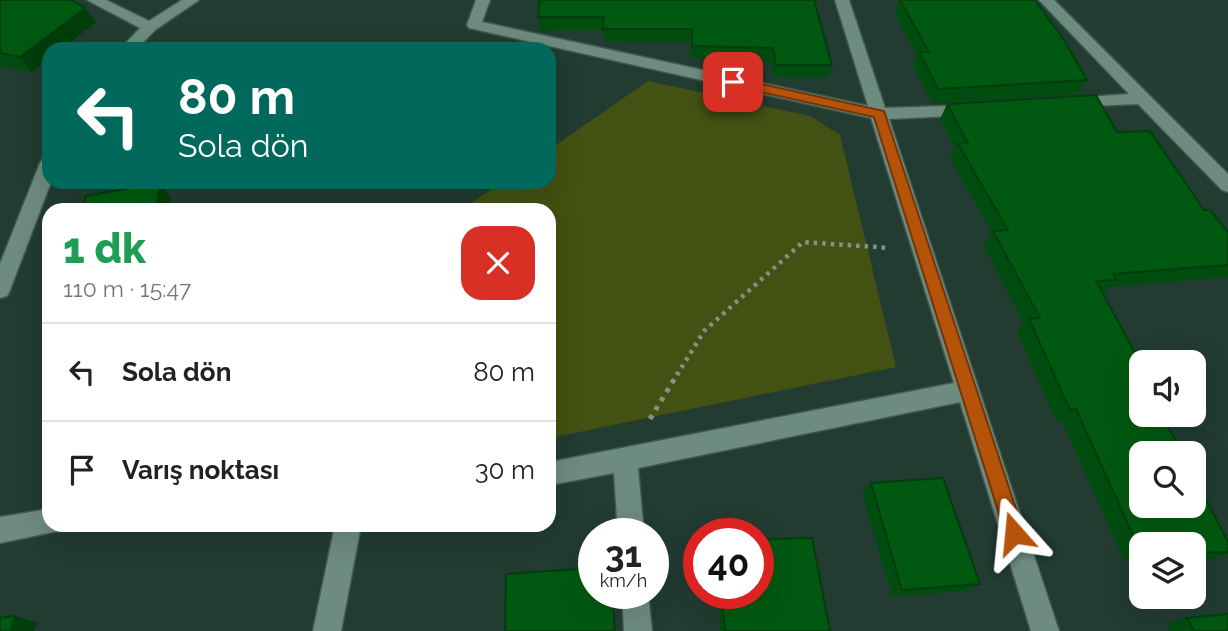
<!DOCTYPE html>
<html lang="tr">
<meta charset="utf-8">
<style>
:root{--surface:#fff;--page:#f2f2f2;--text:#222;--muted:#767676;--line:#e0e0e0}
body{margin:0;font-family:Raleway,sans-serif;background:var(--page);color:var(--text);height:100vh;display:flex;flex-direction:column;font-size:26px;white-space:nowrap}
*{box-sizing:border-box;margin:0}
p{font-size:23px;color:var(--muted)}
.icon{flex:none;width:38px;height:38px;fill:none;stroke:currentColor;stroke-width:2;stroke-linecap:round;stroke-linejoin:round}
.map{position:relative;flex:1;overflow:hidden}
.panel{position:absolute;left:42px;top:203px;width:514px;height:329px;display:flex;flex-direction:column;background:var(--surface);border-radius:21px;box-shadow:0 7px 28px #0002}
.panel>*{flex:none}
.top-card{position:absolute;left:42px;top:42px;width:514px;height:147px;border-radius:21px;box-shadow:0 7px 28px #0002;background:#00695c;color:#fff;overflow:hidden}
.tools{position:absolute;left:1129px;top:350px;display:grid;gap:14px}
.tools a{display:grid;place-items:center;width:77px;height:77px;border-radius:14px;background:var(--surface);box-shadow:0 7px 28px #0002;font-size:35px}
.speed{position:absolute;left:578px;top:518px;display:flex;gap:14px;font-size:35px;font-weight:700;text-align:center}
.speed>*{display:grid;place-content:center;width:91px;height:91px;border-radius:50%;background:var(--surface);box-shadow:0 7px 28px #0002;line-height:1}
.speed small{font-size:18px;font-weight:400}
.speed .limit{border:10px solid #d22;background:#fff;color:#111}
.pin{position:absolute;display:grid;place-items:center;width:60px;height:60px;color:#fff;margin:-30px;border-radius:14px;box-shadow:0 4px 10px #0006}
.me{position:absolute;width:77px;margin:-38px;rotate:342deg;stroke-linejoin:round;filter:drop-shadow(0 0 5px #0008)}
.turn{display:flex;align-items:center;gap:24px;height:147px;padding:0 21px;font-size:32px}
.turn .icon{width:91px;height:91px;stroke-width:2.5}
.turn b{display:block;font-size:49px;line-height:60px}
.round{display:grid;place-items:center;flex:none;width:74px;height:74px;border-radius:21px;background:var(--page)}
.overview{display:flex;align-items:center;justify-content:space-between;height:119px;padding:0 21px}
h1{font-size:42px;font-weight:800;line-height:52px;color:#1e9e55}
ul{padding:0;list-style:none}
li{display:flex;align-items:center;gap:21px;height:98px;padding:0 21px;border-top:2px solid var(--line)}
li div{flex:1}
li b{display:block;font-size:26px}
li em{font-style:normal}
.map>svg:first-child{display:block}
</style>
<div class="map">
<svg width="1228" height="631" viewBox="0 0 1228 631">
<rect width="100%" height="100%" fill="#223c32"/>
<polygon fill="#435112" points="648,81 810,116 840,135 896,367 550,438 550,210 461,210 502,182 550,182 550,149"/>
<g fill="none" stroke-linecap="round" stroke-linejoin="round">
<defs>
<g id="minor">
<polygon points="87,0 106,0 149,21 182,0 199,0 155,30 137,49 120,49 140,28"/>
<polygon points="476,0 490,0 482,22 868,106 835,0 849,0 885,108 977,105 979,109 977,113 971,115 889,119 1059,631 1031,631 960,402 638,468 644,534 618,534 614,473 550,485 550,462 954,383 871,118 469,28 467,25"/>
<polygon points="1039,0 1054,0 1228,174 1228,192 1222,190 1138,104 1067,107 1065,103 1067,99 1073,98 1129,94"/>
<polygon points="49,157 51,182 10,290 7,296 0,298 0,264 40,163 43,159"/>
<polygon points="49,509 49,525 60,525 58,531 0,543 0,517"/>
<polygon points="335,525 361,525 341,631 313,631"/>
<polygon points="622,593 648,593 652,631 624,631"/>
</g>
</defs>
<use href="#minor" stroke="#415950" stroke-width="3"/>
<polyline stroke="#7e938a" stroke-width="4.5" stroke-dasharray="3.5 5" stroke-linecap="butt" points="677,375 704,331 803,242 890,248"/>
<polyline stroke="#7e938a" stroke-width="5" stroke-dasharray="4.5 6" stroke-linecap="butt" points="650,419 678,373"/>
<use href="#minor" fill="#6e8b7f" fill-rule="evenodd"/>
</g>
<g fill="#014d0f">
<polygon points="0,0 96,22 62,49 49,49 49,59 32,72 0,66"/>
<polygon points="814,0 832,65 828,77 774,77 770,61 691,58 691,42 604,41 603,30 539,30 538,17"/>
<polygon points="897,0 1035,0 1087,80 1077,94 932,103 913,66 917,56 895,14 899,3"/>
<polygon points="947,104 1117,132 1228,232 1228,277 1109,287 1102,293 1141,415 1228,542 1228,554 1212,559 1194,560 1194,544 1141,544 1141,561 1124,561 1062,420 1056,421 1017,331 1024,324 983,245 992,233 950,158 955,149 940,119"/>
<polygon points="871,483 980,584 967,591 892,596 862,493"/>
<polygon points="717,593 758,593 830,631 720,631"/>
<polygon points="1187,618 1228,631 1170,631 1167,623"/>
</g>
<g fill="#013e0c">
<polygon points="85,8 96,22 62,49 49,49 49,59 32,72 20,57"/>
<polygon points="160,183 171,198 169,210 156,210"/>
<polygon points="15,616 37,622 34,631 10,631"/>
</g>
<g fill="#015911" stroke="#013e0c" stroke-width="2">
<polygon points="0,0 71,0 85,8 20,57 0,53"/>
<polygon points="540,0 814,0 832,65 776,65 773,48 692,46 692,29 603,29 604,17 538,17"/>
<polygon points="900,0 1035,0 1064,40 1087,80 938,89 919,52 929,52"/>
<polygon points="1096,95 1117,132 1150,131 1204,210 1210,210 1228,232 1228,265 1113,274 1116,280 1096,281 1141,364 1141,415 1162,415 1182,453 1141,453 1141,506 1194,506 1194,476 1228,542 1228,552 1194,553 1194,544 1141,544 1141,553 1076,409 1070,410 1029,319 1040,318 993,231 1008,230 958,144 968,143 947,104"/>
<polygon points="160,183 156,210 82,210 86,196"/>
<polygon points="943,478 980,584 902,590 871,483"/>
<polygon points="812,538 830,631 725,631 721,593 758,593 758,539"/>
<polygon points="593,568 593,593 612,593 615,631 505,631 506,574"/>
<polygon points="1228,614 1228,631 1194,631 1187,618"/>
<polygon points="15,616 10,631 0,631 0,618"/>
</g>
<polygon fill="#b45309" stroke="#753606" stroke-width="2" points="733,78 884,111 1024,533 1021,540 1014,543 1008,540 1005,533 874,117 729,85 729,79"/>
</svg>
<div class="tools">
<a><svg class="icon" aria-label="sound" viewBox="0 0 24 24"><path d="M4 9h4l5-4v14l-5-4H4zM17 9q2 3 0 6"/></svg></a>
<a><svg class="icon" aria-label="search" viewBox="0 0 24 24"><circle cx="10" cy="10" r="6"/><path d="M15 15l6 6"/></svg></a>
<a><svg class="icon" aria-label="layers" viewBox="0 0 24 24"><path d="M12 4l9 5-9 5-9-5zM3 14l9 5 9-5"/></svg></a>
</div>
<div class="speed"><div>31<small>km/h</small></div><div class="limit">40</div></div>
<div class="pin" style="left:733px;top:82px;background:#d93025"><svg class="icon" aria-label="arrive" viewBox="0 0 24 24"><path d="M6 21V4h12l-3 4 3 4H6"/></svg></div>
<svg class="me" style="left:1014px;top:533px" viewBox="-20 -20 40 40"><path d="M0-17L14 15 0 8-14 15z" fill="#b45309" stroke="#fff" stroke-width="4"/></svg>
<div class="top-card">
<div class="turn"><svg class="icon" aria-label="left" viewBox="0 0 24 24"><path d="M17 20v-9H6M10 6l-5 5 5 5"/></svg><div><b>80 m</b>Sola dön</div></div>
</div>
<section class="panel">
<div class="overview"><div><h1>1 dk</h1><p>110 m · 15:47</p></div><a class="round" style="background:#d93025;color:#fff"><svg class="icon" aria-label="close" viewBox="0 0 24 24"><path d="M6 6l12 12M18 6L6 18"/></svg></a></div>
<ul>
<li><svg class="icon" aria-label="left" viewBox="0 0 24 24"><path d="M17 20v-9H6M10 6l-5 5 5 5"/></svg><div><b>Sola dön</b></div><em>80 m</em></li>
<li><svg class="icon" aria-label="arrive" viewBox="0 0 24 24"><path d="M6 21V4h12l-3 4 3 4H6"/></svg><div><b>Varış noktası</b></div><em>30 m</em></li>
</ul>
</section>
</div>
